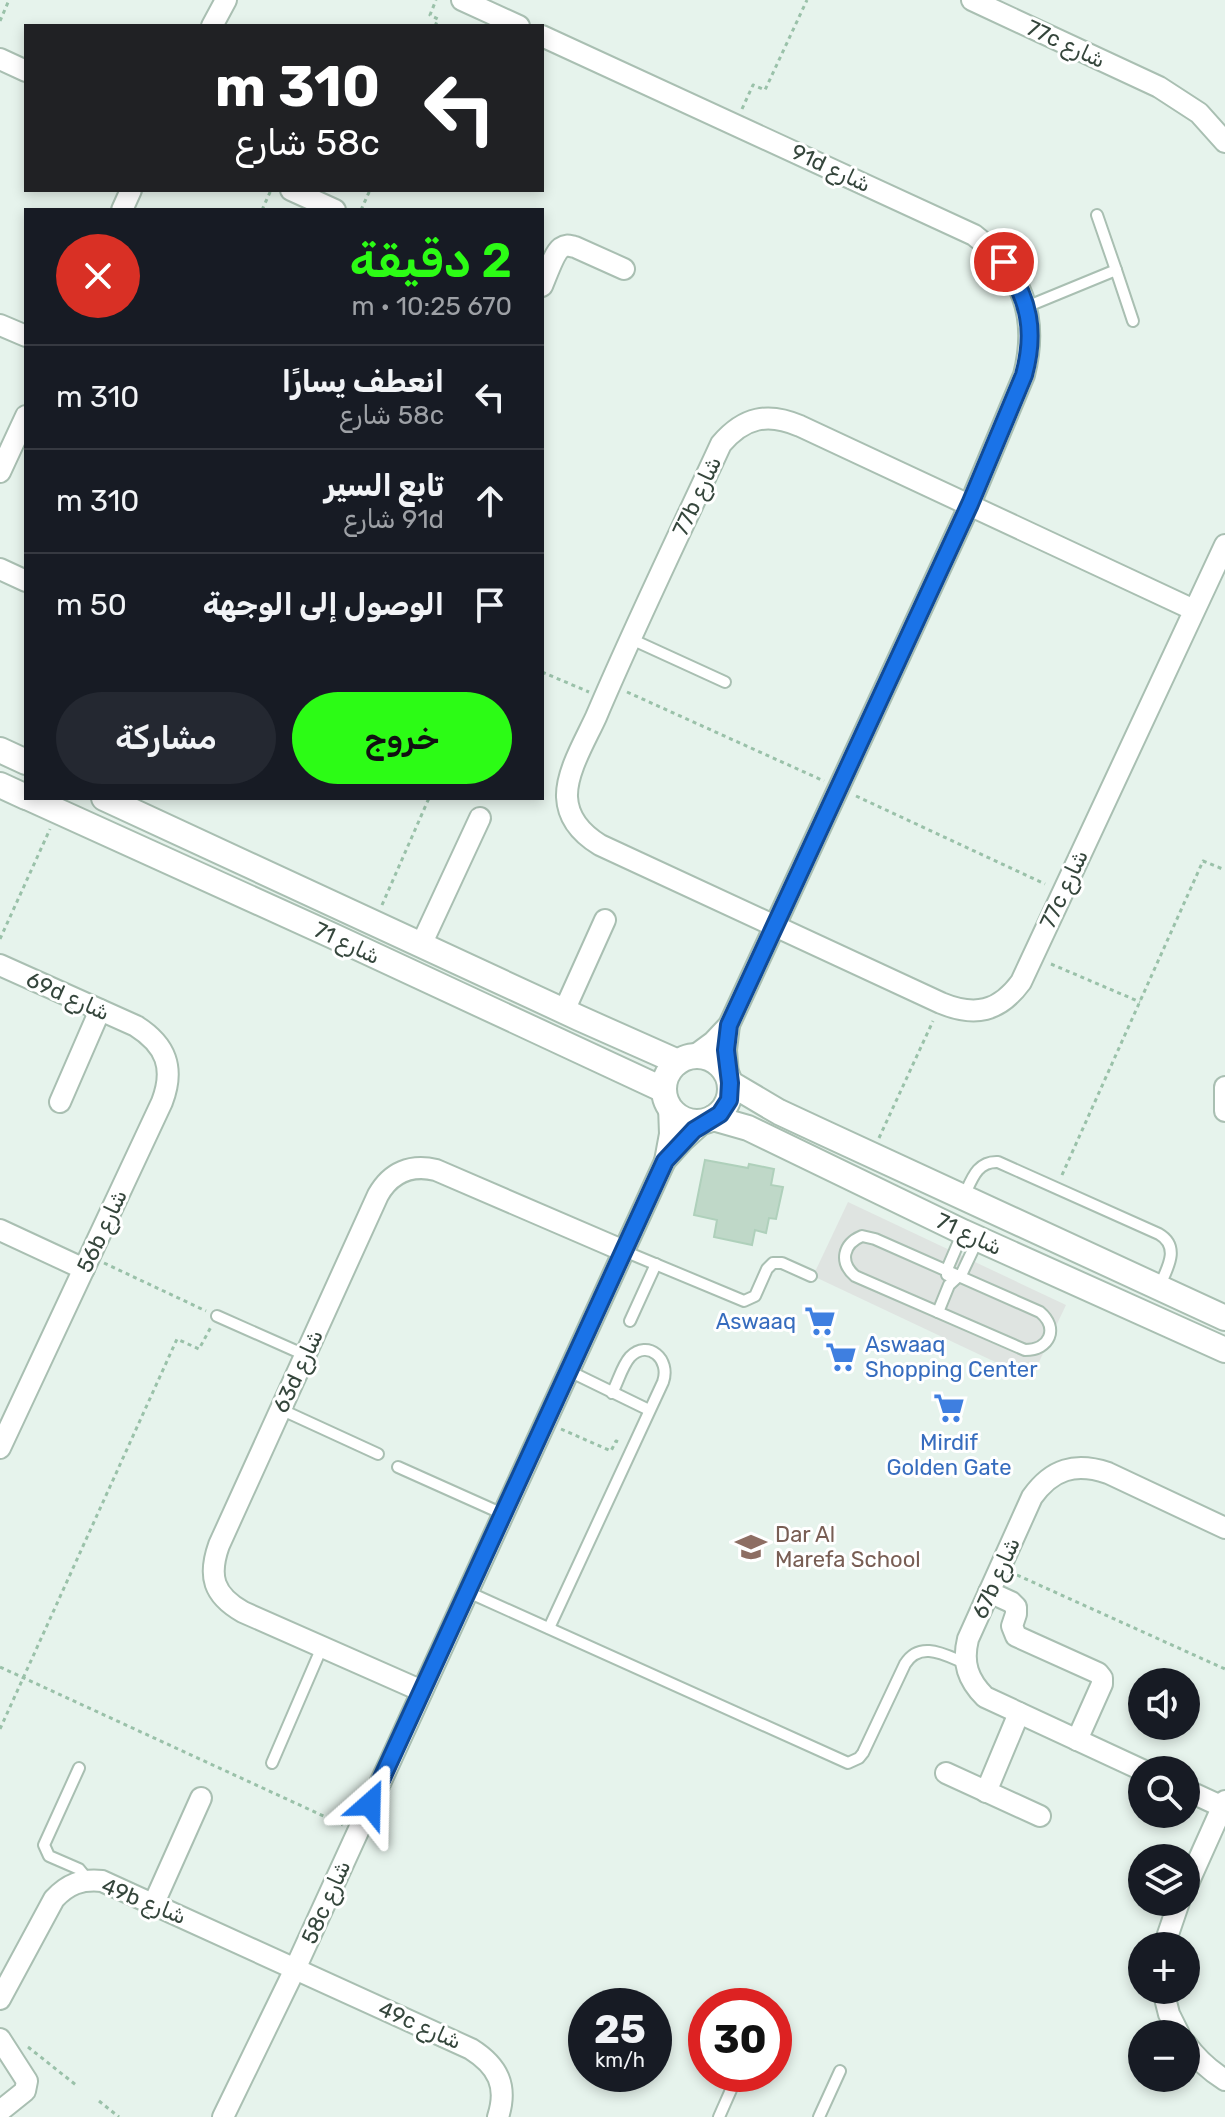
<!DOCTYPE html>
<html lang="ar">
<meta charset="utf-8">
<style>
:root{--surface:#171b24;--page:#242831;--text:#f1f3f6;--muted:#9ea1a6;--line:#363941;--accent:#2cfc15}
body{margin:0;font-family:Rubik,Cairo,sans-serif;background:var(--page);color:var(--text);direction:rtl;height:100vh;display:flex;flex-direction:column;font-size:30px;white-space:nowrap}
*{box-sizing:border-box;margin:0}
p{font-size:26px;color:var(--muted)}
.icon{flex:none;width:44px;height:44px;fill:none;stroke:currentColor;stroke-width:2;stroke-linecap:round;stroke-linejoin:round}
.map{position:relative;flex:1;overflow:hidden;direction:ltr}
.side{position:absolute;left:24px;top:208px;width:520px;height:592px;display:flex;flex-direction:column;background:var(--surface);border-radius:0px;box-shadow:0 4px 12px #0003;direction:rtl}
.side>*{flex:none}
.banner{position:absolute;left:24px;top:24px;width:520px;height:168px;border-radius:0px;box-shadow:0 4px 12px #0003;direction:rtl;background:#202124;color:#fff;overflow:hidden}
.controls{position:absolute;left:1128px;top:1668px;display:grid;gap:16px}
.controls a{display:grid;place-items:center;width:72px;height:72px;border-radius:50%;background:var(--surface);box-shadow:0 4px 12px #0003;font-size:40px}
.speed{position:absolute;left:568px;top:1988px;display:flex;gap:16px;font-size:40px;font-weight:700;text-align:center}
.speed>*{display:grid;place-content:center;width:104px;height:104px;border-radius:50%;background:var(--surface);box-shadow:0 4px 12px #0003;line-height:1}
.speed small{font-size:20px;font-weight:400}
.speed .limit{border:12px solid #d22;background:#fff;color:#111}
.pin{position:absolute;display:grid;place-items:center;width:68px;height:68px;color:#fff;margin:-34px;border:4px solid #fff;border-radius:50%;box-shadow:0 2px 8px #0007}
.me{position:absolute;width:88px;margin:-44px;rotate:25deg;stroke-linejoin:round;filter:drop-shadow(0 0 6px #0008)}
.turn{display:flex;align-items:center;gap:28px;height:168px;padding:0 32px;font-size:36px}
.turn .icon{width:104px;height:104px;stroke-width:2.5}
.turn b{display:block;font-size:56px;line-height:68px}
.round{display:grid;place-items:center;flex:none;width:84px;height:84px;border-radius:42px;background:var(--page)}
.summary{display:flex;align-items:center;justify-content:space-between;height:136px;padding:0 32px}
h1{font-size:48px;font-weight:600;line-height:60px;color:var(--accent)}
.button{display:flex;gap:16px;margin-top:auto;padding:16px 32px}
.button a{flex:1;height:92px;border-radius:48px;background:var(--accent);color:#111;font-size:32px;font-weight:600;line-height:92px;text-align:center}
.button a+a{background:var(--page);color:var(--text)}
ul{padding:0;list-style:none}
li{display:flex;align-items:center;gap:24px;height:104px;padding:0 32px;border-top:2px solid var(--line)}
li div{flex:1}
li b{display:block;font-size:30px}
li em{font-style:normal}
.map>svg:first-child{display:block}
</style>
<div class="map">
<svg width="1225" height="2117" viewBox="0 0 1225 2117">
<rect width="100%" height="100%" fill="#e6f3ec"/>
<polygon fill="#dfe4e1" points="848,1202 1066,1305 1031,1379 813,1276"/>
<polygon fill="#bfd8c8" stroke="#afd0bb" stroke-width="2" points="705,1160 748,1168 749,1164 774,1169 771,1185 783,1187 776,1219 769,1218 766,1233 755,1230 752,1245 714,1237 717,1220 694,1215"/>
<g fill="none" stroke-linecap="round" stroke-linejoin="round">
<defs>
<g id="service">
<polyline points="1097,215 1116,270"/>
<polyline points="1026,307 1116,270 1133,321"/>
<polyline points="631,639 725,682"/>
<path d="M964,1196c8,-17 13,-35 34,-34l161,72c22,13 8,35 0,53"/>
<path d="M862,1236l13,3 165,73c19,16 10,38 -15,38l-170,-74c-16,-14 -12,-32 7,-40z"/>
<polyline points="624,1251 744,1301 755,1296 767,1269 773,1263 782,1263 811,1276"/>
<polyline points="947,1275 948,1267 963,1232"/>
<polyline points="938,1312 949,1285 962,1273 978,1239"/>
<polyline points="217,1316 305,1355"/>
<polyline points="630,1321 656,1264"/>
<polyline points="569,1371 649,1410"/>
<polyline points="280,1409 378,1454"/>
<polyline points="398,1467 503,1514"/>
<path d="M468,1592l380,171 11,-5 4,-5 42,-89c15,-24 40,-9 60,-1"/>
<path d="M549,1628l114,-246c8,-23 -15,-43 -33,-25 -8,9 -12,25 -18,36"/>
<polyline points="272,1763 322,1647"/>
<polyline points="79,1768 44,1845 49,1856 79,1869 88,1880"/>
<polyline points="719,2117 738,2074"/>
<polyline points="819,2117 840,2071"/>
</g>
<g id="minor">
<polyline points="462,0 519,26"/>
<polyline points="972,0 1159,87 1199,113 1225,142"/>
<polyline points="212,26 226,0"/>
<path d="M542,36l432,199c48,37 65,81 50,140l-54,129 -241,521 -16,17 -19,14"/>
<polyline points="0,59 26,71"/>
<polyline points="291,190 335,210"/>
<polyline points="122,210 131,190"/>
<path d="M542,286c4,-9 12,-33 19,-38 6,-4 8,-2 14,-1l49,22"/>
<polyline points="0,325 26,336"/>
<polyline points="0,472 26,416"/>
<polyline points="0,569 26,581"/>
<path d="M1194,610l-394,-184c-32,-14 -56,-9 -79,18 -42,91 -86,181 -125,273 -10,22 -30,55 -29,80 1,22 15,37 33,48l341,158c34,14 58,9 80,-21l204,-437"/>
<polyline points="421,945 480,818"/>
<path d="M0,965l136,61c30,19 39,42 26,76l-162,346"/>
<polyline points="564,1011 605,920"/>
<polyline points="728,1075 726,1050 729,1025"/>
<polyline points="1225,1087 1225,1111"/>
<polyline points="60,1102 100,1010"/>
<polyline points="665,1161 670,1134 669,1106"/>
<polyline points="0,1230 84,1269"/>
<polyline points="989,1592 1011,1602 1016,1607 1016,1614 1012,1626 1016,1636 1098,1673 1102,1678 1102,1684 1077,1740"/>
<path d="M422,1691l-179,-79c-30,-17 -35,-36 -24,-67l159,-350c13,-23 33,-31 58,-25l188,81"/>
<path d="M1142,1770l-157,-73c-17,-17 -23,-34 -17,-58l64,-142c20,-28 43,-35 76,-24l117,55"/>
<polyline points="946,1773 1040,1816"/>
<polyline points="1186,1790 1225,1808"/>
<polyline points="986,1792 1019,1713"/>
<polyline points="1186,1888 1225,1801"/>
<polyline points="154,1903 201,1798"/>
<polyline points="1164,1946 1179,1902"/>
<polyline points="1163,1990 1169,2014 1179,2034"/>
<path d="M0,1999l54,-100c14,-15 27,-20 48,-18l369,168c27,17 37,37 27,68"/>
<polyline points="0,2039 27,2081 25,2091 0,2111"/>
<path d="M1186,2044c11,15 23,26 39,36"/>
<polyline points="223,2117 295,1969 665,1161 684,1140 705,1121"/>
</g>
<g id="tertiary">
<polyline points="0,750 26,762"/>
<polyline points="0,785 26,797"/>
<polyline points="29,798 333,936 664,1090"/>
<polyline points="104,798 579,1018 678,1062"/>
<circle cx="697" cy="1089" r="33"/>
<polyline points="730,1083 779,1112 822,1132 1225,1318"/>
<polyline points="713,1118 748,1128 963,1232 1225,1350"/>
</g>
</defs>
<use href="#service" stroke="#a9bfb2" stroke-width="14"/>
<use href="#minor" stroke="#a9bfb2" stroke-width="24"/>
<use href="#tertiary" stroke="#a9bfb2" stroke-width="28"/>
<g stroke="#9ac1a9" stroke-width="3" stroke-dasharray="4 4" stroke-linecap="butt">
<polyline points="0,21 9,0"/>
<polyline points="435,26 438,19 430,15 436,0"/>
<polyline points="742,109 753,85 765,90 807,0"/>
<polyline points="262,210 271,190"/>
<polyline points="361,210 370,190"/>
<polyline points="542,672 589,692"/>
<polyline points="627,692 824,781"/>
<polyline points="856,796 1045,884"/>
<polyline points="382,905 429,798"/>
<polyline points="0,939 50,829"/>
<polyline points="1051,964 1140,1002"/>
<polyline points="879,1138 933,1021"/>
<polyline points="1062,1175 1203,861 1225,870"/>
<polyline points="104,1263 206,1311"/>
<polyline points="561,1429 611,1451 616,1441 621,1443"/>
<polyline points="1017,1575 1225,1669"/>
<polyline points="0,1667 343,1825"/>
<polyline points="0,1729 177,1339 199,1349 211,1327"/>
<polyline points="28,2047 76,2085"/>
<polyline points="99,2101 119,2117"/>
</g>
<use href="#service" stroke="#fff" stroke-width="10"/>
<use href="#minor" stroke="#fff" stroke-width="20"/>
<use href="#tertiary" stroke="#fff" stroke-width="24"/>
</g>
<g fill="none" stroke-linecap="round" stroke-linejoin="round">
<defs>
<path id="route" d="M370,1804l295,-643 29,-31 26,-16 9,-14 1,-17 -4,-33 3,-25 241,-521 54,-129c12,-44 5,-76 -20,-113"/>
</defs>
<use href="#route" stroke="#114b97" stroke-width="20"/>
<use href="#route" stroke="#1a73e8" stroke-width="14"/>
</g>
<defs>
<symbol id="supermarket-bare" viewBox="-9 -9 18 18"><path d="M-6-5.5h2.5l.6 2H6L4.5 2H-2.5L-4.4-4H-6ZM-1.5 3.2a1.3 1.3 0 1 0 .1 0ZM3 3.2a1.3 1.3 0 1 0 .1 0Z" fill="#3f7fe0" stroke="#fff" stroke-width="2.5" paint-order="stroke"/></symbol>
<symbol id="school-bare" viewBox="-9 -9 18 18"><path d="M0-5L7-2L0 1L-7-2ZM-4 1L0 2.5L4 1V4Q0 6-4 4Z" fill="#8d6e63" stroke="#fff" stroke-width="2.5" paint-order="stroke"/></symbol>
</defs>
<g fill-rule="evenodd">
<use href="#supermarket-bare" x="798" y="1299" width="44" height="44"/>
<use href="#supermarket-bare" x="819" y="1335" width="44" height="44"/>
<use href="#supermarket-bare" x="927" y="1386" width="44" height="44"/>
<use href="#school-bare" x="729" y="1525" width="44" height="44"/>
</g>
<g text-anchor="middle" dominant-baseline="central" stroke-width="6" stroke-linejoin="round" paint-order="stroke">
<g font-size="22" fill="#35463c" stroke="#fff">
<text transform="translate(1066 44) rotate(25)">77c شارع</text>
<text transform="translate(831 168) rotate(25)">91d شارع</text>
<text transform="translate(697 496) rotate(-65)">77b شارع</text>
<text transform="translate(1064 889) rotate(-65)">77c شارع</text>
<text transform="translate(347 943) rotate(25)">شارع 71</text>
<text transform="translate(68 996) rotate(24)">69d شارع</text>
<text transform="translate(102 1231) rotate(-65)">56b شارع</text>
<text transform="translate(969 1234) rotate(25)">شارع 71</text>
<text transform="translate(298 1371) rotate(-65)">63d شارع</text>
<text transform="translate(996 1578) rotate(-66)">67b شارع</text>
<text transform="translate(144 1901) rotate(22)">49b شارع</text>
<text transform="translate(326 1902) rotate(-66)">58c شارع</text>
<text transform="translate(420 2025) rotate(24)">49c شارع</text>
</g>
<g font-size="22" fill="#366cbe" stroke="#fff" text-anchor="end">
<text x="796" y="1321">Aswaaq</text>
<text x="865" y="1344" text-anchor="start">Aswaaq<tspan x="865" dy="25">Shopping Center</tspan></text>
<text x="949" y="1442" text-anchor="middle">Mirdif<tspan x="949" dy="25">Golden Gate</tspan></text>
</g>
<g font-size="22" fill="#785e54" stroke="#fff" text-anchor="start">
<text x="775" y="1534">Dar Al<tspan x="775" dy="25">Marefa School</tspan></text>
</g>
</g>
</svg>
<div class="controls">
<a><svg class="icon" aria-label="sound" viewBox="0 0 24 24"><path d="M4 9h4l5-4v14l-5-4H4zM17 9q2 3 0 6"/></svg></a>
<a><svg class="icon" aria-label="search" viewBox="0 0 24 24"><circle cx="10" cy="10" r="6"/><path d="M15 15l6 6"/></svg></a>
<a><svg class="icon" aria-label="layers" viewBox="0 0 24 24"><path d="M12 4l9 5-9 5-9-5zM3 14l9 5 9-5"/></svg></a>
<a>+</a>
<a>−</a>
</div>
<div class="speed"><div>25<small>km/h</small></div><div class="limit">30</div></div>
<div class="pin" style="left:1004px;top:262px;background:#d93025"><svg class="icon" aria-label="arrive" viewBox="0 0 24 24"><path d="M6 21V4h12l-3 4 3 4H6"/></svg></div>
<svg class="me" style="left:370px;top:1804px" viewBox="-20 -20 40 40"><path d="M0-17L14 15 0 8-14 15z" fill="#1a73e8" stroke="#fff" stroke-width="4"/></svg>
<div class="banner">
<div class="turn"><svg class="icon" aria-label="left" viewBox="0 0 24 24"><path d="M17 20v-9H6M10 6l-5 5 5 5"/></svg><div><b>310 m</b>58c شارع</div></div>
</div>
<section class="side">
<div class="summary"><div><h1>2 دقيقة</h1><p>670 m · 10:25</p></div><a class="round" style="background:#d93025;color:#fff"><svg class="icon" aria-label="close" viewBox="0 0 24 24"><path d="M6 6l12 12M18 6L6 18"/></svg></a></div>
<ul>
<li><svg class="icon" aria-label="left" viewBox="0 0 24 24"><path d="M17 20v-9H6M10 6l-5 5 5 5"/></svg><div><b>انعطف يسارًا</b><p>58c شارع</p></div><em>310 m</em></li>
<li><svg class="icon" aria-label="ahead" viewBox="0 0 24 24"><path d="M12 20V5M6 11l6-6 6 6"/></svg><div><b>تابع السير</b><p>91d شارع</p></div><em>310 m</em></li>
<li><svg class="icon" aria-label="arrive" viewBox="0 0 24 24"><path d="M6 21V4h12l-3 4 3 4H6"/></svg><div><b>الوصول إلى الوجهة</b></div><em>50 m</em></li>
</ul>
<div class="button"><a>خروج</a><a>مشاركة</a></div>
</section>
</div>
